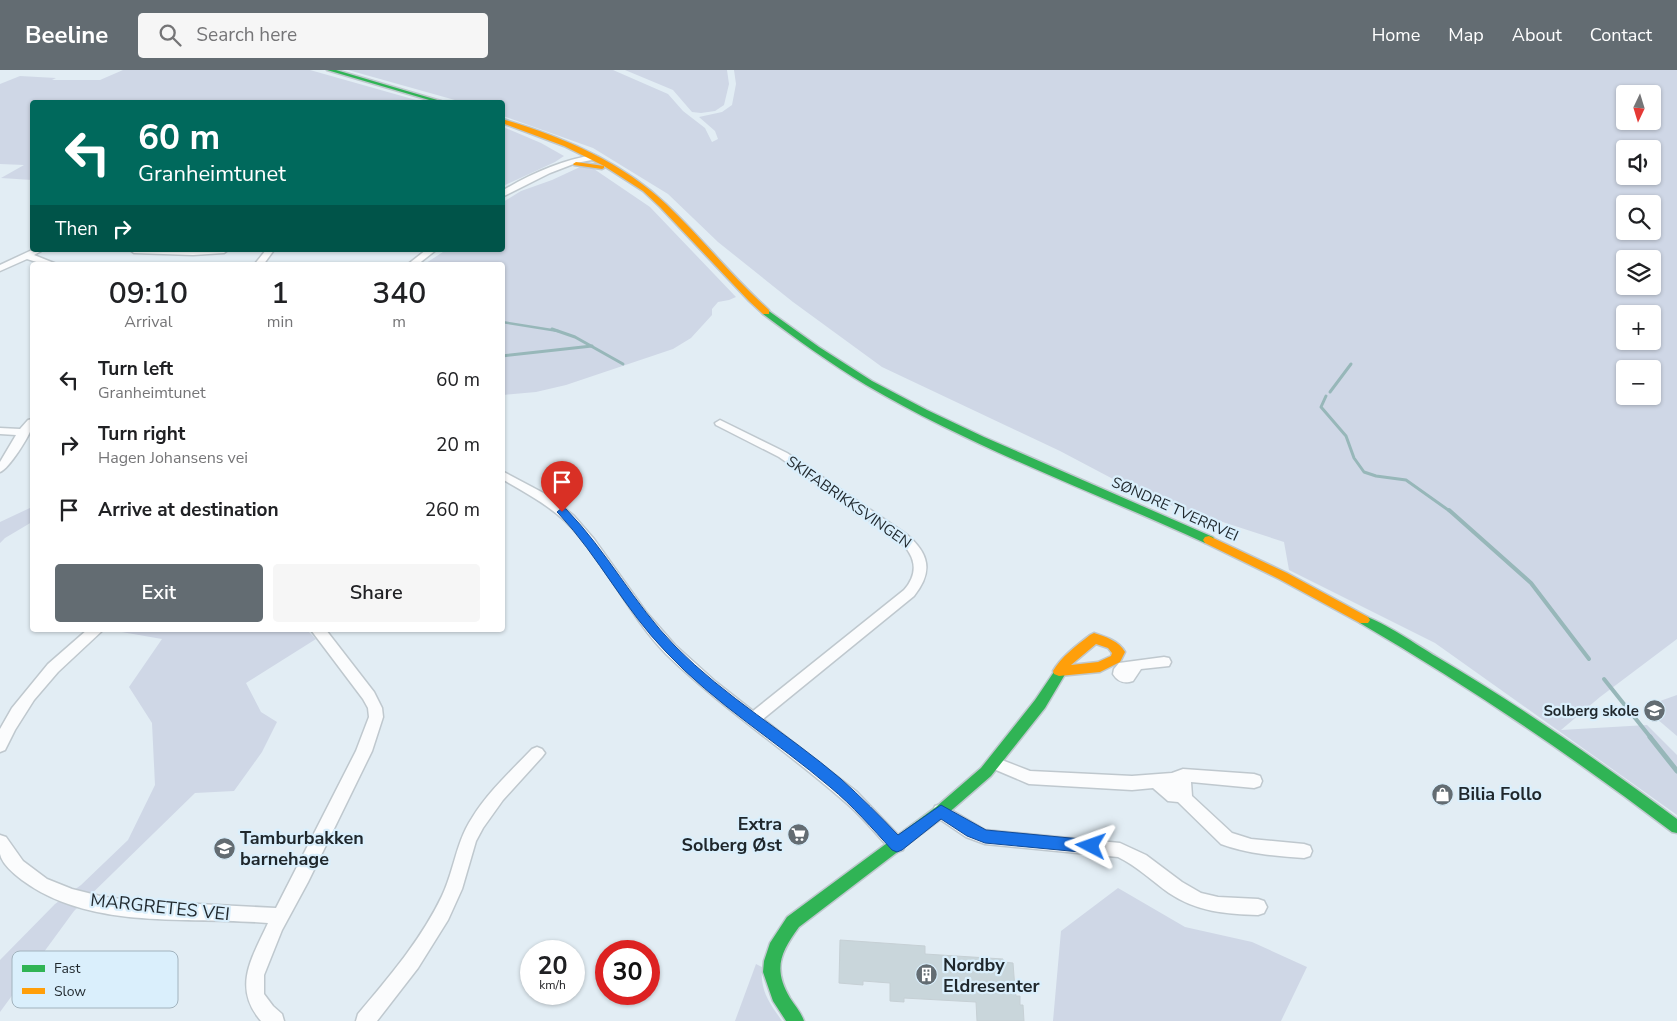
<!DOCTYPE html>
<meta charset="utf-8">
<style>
:root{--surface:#fff;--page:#f6f6f6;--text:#202124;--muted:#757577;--accent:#636c72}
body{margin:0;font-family:"Nunito Sans",sans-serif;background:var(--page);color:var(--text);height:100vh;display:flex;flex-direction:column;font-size:19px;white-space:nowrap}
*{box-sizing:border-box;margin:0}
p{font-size:16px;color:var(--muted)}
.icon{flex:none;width:28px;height:28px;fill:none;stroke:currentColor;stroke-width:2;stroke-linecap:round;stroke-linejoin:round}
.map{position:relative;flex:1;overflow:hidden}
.details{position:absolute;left:30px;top:192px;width:475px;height:370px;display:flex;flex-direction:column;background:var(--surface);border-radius:5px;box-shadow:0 1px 4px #0004}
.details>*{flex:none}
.banner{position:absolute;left:30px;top:30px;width:475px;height:152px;border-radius:5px;box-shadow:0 1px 4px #0004;background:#00695c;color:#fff;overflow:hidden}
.needle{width:32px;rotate:184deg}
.tools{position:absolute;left:1616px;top:15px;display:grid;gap:10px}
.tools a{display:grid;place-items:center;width:45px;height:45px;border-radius:5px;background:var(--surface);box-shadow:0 1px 4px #0004;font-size:25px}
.speed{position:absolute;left:520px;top:870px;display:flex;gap:10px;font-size:25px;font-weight:700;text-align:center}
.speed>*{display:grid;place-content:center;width:65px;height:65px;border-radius:50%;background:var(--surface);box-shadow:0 1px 4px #0004;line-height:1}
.speed small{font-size:12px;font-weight:400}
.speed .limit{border:8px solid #d22;background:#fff;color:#111}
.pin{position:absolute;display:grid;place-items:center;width:42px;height:42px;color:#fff;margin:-51px -21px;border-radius:50% 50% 50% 0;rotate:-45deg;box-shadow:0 0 5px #0007}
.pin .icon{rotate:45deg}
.me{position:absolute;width:55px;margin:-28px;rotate:274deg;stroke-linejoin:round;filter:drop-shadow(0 0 4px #0008)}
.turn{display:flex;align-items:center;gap:18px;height:105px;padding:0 25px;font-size:22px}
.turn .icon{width:65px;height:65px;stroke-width:2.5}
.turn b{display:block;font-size:35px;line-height:42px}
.then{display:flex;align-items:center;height:48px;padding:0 25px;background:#0003;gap:10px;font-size:19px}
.eta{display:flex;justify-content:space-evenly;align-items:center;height:85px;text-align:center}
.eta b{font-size:30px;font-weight:600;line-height:35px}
.cta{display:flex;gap:10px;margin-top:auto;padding:10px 25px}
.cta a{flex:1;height:58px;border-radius:5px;background:var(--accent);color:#fff;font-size:20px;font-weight:600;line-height:58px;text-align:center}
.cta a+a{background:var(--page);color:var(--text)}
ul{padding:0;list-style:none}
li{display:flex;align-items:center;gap:15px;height:65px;padding:0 25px}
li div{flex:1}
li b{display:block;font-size:19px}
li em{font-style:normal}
header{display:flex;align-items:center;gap:30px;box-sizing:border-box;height:70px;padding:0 25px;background:var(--accent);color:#fff}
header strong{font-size:24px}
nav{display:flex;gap:28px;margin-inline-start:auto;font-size:18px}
.search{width:350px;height:45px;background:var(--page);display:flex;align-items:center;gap:12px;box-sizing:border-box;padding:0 18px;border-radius:5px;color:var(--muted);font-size:19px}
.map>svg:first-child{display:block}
</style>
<header>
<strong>Beeline</strong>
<div class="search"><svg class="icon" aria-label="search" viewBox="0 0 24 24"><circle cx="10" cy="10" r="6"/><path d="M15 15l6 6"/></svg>Search here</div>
<nav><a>Home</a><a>Map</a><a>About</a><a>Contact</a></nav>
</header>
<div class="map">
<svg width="1677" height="951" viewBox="0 0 1677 951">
<rect width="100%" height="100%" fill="#e2edf4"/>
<g fill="#cfd7e6" fill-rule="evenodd">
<polygon points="123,0 310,0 423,32 32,32 32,110 1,108 24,95 0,94 0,14 20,6 56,8 52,10 100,10"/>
<path d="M348,0h265l55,24 15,17 22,17 7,14 6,-3 -3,-8 -16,-14 23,-5 10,-7 4,-21 -2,-14h943v569l-77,58 -39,33 86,-5 30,30v60l-242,-172 -146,-73 -5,-28 -135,-44 -89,-47 -178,-84 -89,-65 -75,-60 -50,-48 -75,-46 -90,-32 -1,-14h-40zM1625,24h27v27h-27zM1625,79h27v27h-27zM1625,134h27v27h-27zM1625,189h27v27h-27zM1625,244h27v27h-27zM1625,299h27v27h-27z"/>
<polygon points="625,0 727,0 729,14 724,35 715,41 701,43 692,42 673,20"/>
<polygon points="503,57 541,73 564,86 555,92 503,116"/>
<polygon points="580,97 594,99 650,137 736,227 729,230 718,232 712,239 712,245 691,268 673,279 566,315 536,322 503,325 502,195 423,195 446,180 502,180 503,132 521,121 552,110"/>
<polygon points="32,437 32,452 5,468 0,473 0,452"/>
<polygon points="110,560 307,560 316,569 246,613 261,642 277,652 262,682 234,721 195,723 74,841 0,942 0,890 55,834 81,815 128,770 155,715 152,653 129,617 162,569"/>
<polygon points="1677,625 1677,666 1643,637"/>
<polygon points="1118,818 1185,857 1252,872 1307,897 1281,951 1053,951 1061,861"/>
<path d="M756,894l6,3c-2,24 7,35 20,54h-47z"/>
</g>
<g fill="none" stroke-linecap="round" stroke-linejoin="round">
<polyline stroke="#97b7b9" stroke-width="2.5" points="502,252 558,261"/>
<g stroke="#97b7b9" stroke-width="3">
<polyline points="552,259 575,267 623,294"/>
<polyline points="502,286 592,276"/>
<polyline points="1330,322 1351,294"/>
<polyline points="1326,326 1321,337 1346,366 1354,388 1364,402 1376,406 1406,410 1451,442"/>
</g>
<g stroke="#97b7b9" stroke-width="4">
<polyline points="1449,440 1531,513 1589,589"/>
<polyline points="1604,609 1651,668"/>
</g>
<polyline stroke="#97b7b9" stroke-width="5" points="1650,667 1677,701"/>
</g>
<polygon fill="#c9d6db" stroke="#c6d0d5" points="840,870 925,876 925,884 1003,889 1003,892 1013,893 1015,919 1016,926 1020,926 1020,935 1023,935 1024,951 977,951 976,932 904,928 904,932 890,931 890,913 863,911 863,915 839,913"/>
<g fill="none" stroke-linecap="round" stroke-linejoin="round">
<defs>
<g id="street">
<path d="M594,85l4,2 -1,2 -21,4 -26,10 -48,24v-6c28,-17 60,-31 92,-36z"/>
<polygon points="32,180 43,180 34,185 59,195 46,195 27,189 0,201 0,195"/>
<polygon points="130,180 228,180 224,183 193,185 134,183"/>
<polygon points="266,180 274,180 263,195 254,195"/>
<polygon points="426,180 436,180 417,195 407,195"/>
<path d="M32,349c0,1 1,6 0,8 -2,8 -23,42 -32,45v-10l16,-27 -16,-1v-6l20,1 8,-9z"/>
<path d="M720,350l67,33 119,81c24,20 27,38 8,62l-151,123 94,73 46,48 2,5 -2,5 -6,2 -6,-2c-15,-16 -30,-35 -47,-49 -58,-51 -123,-93 -178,-147 -39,-40 -61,-94 -101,-133 -18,-17 -41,-29 -63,-42v-8l49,26 23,19 20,23 53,74 28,32 41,37 37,29 151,-121c16,-18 11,-36 -6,-50l-119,-83 -63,-32 -1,-2z"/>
<polygon points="87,560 103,560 58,602 34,630 15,660 5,680 0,682 0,659 12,638 48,594"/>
<path d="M311,560h15l48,62 8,16 1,9 -11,34 -64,131 -26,48 -18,45v19l9,12 9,8 2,7h-23c-29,-34 -9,-63 7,-98 -81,-7 -177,8 -246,-43 -8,-6 -20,-16 -22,-26 0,-6 0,-13 0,-19l6,2 17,24 24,18 25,10 32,8 35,4 137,7 80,-157 13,-34 -1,-9 -5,-9z"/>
<path d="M1164,587l5,1 2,4 -2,4 -28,3 -8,12c-9,3 -15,1 -20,-7l1,-5 5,-6z"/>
<path d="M537,677l5,2 3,4 -3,4 -39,43 -20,28 -7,13 -14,48 -14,31 -30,48 -41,53h-21l2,-7c31,-37 63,-74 84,-118 12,-25 14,-54 30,-78 16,-26 39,-47 60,-69z"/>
<path d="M994,687l36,14 102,5 40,-3 11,-4 71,5 6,2 2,5 -2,5 -6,2 -63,-6 1,14 40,37 19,6 53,5 6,2 2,5 -2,5 -6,2c-28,-2 -56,-4 -83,-14l-43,-42 -10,-1 -15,-13 -21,2 -103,-6 -40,-17 -3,-4 3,-4z"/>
<path d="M941,734l44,26 135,13 26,12 36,27 19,11 17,4 40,2 6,2 3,6 -3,6 -6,2c-32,-1 -61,-3 -89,-22 -17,-12 -32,-27 -51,-36l-133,-13 -19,-7 -31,-21 -2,-5 2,-5z"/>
</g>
<g id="fast">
<polygon points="327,0 336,0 444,32 436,32"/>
<path d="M766,239l53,38 53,34 55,29 57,27 229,100 2,3 -2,3h-8c-113,-52 -232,-95 -339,-158 -36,-22 -70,-46 -103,-71v-4z"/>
<path d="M1364,546c20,6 53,29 73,41 83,49 162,104 240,162v14l-5,-1c-100,-76 -204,-146 -312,-209l-2,-3 2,-3z"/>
<path d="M1064,591l4,2 2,3 -25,42 -54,68 -45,39 -147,112c-19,26 -26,42 -9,71 5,8 11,14 14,23h-18l-13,-20 -10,-29 1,-11 6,-18 17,-26 149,-110 45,-39 54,-68 25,-37z"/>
</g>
<g id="slow">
<path d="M502,49c59,17 120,43 164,85 36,34 66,73 103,106v4h-6l-14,-13 -89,-94 -17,-16 -39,-25v2l-2,1 -28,-4 -1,-1 3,-2 28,4 -40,-20 -62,-23z"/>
<polygon points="1209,466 1287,503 1368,547 1370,550 1368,553 1360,553 1279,509 1205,473 1203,470 1205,467"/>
<path d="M1094,563c12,4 25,8 31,19l-5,10 -20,10 -41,4 -5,-2 -1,-3c8,-14 23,-25 37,-36zM1096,574l12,4 4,5 -1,3 -13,6 -27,3z"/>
</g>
</defs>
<use href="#street" stroke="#bfc8ce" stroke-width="3"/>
<use href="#fast" stroke="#bfc8ce" stroke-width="3"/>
<use href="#slow" stroke="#bfc8ce" stroke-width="3"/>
<use href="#street" fill="#fbfcfd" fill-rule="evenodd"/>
<use href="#fast" fill="#30b455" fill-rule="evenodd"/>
<use href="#slow" fill="#ff9f0a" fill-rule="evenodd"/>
</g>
<path fill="#1a73e8" stroke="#114b97" d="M562,438l4,1c41,42 68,95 109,137 50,51 112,87 166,133 20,18 39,37 57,56l43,-30 45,25 105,10 6,2 2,4 -2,5 -6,2 -106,-10 -18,-7 -26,-17 -39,31 -5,2 -5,-2c-20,-22 -39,-44 -62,-63 -54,-46 -115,-83 -164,-135 -41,-42 -67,-95 -107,-138l-2,-2z"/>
<defs>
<symbol id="school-disc" viewBox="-11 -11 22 22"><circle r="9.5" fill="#636c72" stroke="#daeffc"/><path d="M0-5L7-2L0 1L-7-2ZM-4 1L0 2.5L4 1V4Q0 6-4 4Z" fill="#fff"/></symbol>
<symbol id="shop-disc" viewBox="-11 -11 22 22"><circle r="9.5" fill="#636c72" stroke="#daeffc"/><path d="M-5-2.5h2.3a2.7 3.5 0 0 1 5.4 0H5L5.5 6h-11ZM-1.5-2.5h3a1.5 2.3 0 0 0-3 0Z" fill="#fff"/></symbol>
<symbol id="supermarket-disc" viewBox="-11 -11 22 22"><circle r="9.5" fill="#636c72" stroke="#daeffc"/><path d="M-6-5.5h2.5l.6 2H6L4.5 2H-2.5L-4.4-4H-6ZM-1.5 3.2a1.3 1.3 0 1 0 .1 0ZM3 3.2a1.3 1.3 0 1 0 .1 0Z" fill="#fff"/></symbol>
<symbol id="building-disc" viewBox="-11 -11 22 22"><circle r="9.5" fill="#636c72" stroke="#daeffc"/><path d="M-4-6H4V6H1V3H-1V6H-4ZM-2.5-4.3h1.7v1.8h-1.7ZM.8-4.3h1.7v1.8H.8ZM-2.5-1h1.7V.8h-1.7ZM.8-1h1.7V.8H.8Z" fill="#fff"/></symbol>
</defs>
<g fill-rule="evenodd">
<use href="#school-disc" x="1642" y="628" width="25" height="25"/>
<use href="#shop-disc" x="1430" y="712" width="25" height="25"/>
<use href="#supermarket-disc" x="786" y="752" width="25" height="25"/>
<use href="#school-disc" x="212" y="766" width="25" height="25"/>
<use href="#building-disc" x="914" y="892" width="25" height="25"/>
</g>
<g text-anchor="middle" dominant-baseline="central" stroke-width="4.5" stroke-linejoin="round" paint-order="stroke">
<g font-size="15" fill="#1f272c" stroke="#daeffc">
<text transform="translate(849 432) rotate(35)">SKIFABRIKKSVINGEN</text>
<text transform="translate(1175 439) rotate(24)">SØNDRE TVERRVEI</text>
</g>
<g font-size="15" font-weight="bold" fill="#1f272c" stroke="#daeffc" text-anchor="end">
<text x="1639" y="641">Solberg skole</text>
</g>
<g font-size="18" font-weight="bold" fill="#1f272c" stroke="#daeffc" text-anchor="start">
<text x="1458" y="724">Bilia Follo</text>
<text x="782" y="754" text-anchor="end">Extra<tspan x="782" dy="21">Solberg Øst</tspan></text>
<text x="240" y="768">Tamburbakken<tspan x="240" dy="21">barnehage</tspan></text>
<text x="943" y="895">Nordby<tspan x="943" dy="21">Eldresenter</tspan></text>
</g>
<g font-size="18" fill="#1f272c" stroke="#daeffc">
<text transform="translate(160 837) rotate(6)">MARGRETES VEI</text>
</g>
</g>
<rect x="12" y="881" width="166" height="57" rx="8" fill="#daeffc" stroke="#a2b3be" stroke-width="1"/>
<rect x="22" y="895" width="23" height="7" fill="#30b455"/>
<rect x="22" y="918" width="23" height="6" fill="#ff9f0a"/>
<g font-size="14" fill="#1f272c">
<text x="54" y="903">Fast</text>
<text x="54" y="926">Slow</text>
</g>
</svg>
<div class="tools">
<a><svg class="needle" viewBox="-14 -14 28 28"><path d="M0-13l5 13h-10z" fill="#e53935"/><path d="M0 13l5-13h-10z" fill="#757577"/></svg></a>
<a><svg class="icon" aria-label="sound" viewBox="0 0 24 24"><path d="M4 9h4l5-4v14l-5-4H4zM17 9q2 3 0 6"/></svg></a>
<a><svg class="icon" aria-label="search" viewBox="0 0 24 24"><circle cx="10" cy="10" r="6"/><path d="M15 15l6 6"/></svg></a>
<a><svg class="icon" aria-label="layers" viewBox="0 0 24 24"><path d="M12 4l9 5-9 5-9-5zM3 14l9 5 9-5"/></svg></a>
<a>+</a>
<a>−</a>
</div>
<div class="speed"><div>20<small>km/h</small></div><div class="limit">30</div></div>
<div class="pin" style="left:562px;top:442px;background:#d93025"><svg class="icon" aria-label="arrive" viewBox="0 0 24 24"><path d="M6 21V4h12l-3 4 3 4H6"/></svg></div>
<svg class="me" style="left:1091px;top:776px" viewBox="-20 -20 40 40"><path d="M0-17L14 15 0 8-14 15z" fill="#1a73e8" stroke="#fff" stroke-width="4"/></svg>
<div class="banner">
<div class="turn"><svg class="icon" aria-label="left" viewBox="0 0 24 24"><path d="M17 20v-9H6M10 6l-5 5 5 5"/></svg><div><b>60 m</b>Granheimtunet</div></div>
<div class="then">Then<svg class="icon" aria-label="right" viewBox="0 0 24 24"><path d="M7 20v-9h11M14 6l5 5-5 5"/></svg></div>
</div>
<section class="details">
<div class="eta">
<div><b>09:10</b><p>Arrival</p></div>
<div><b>1</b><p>min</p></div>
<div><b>340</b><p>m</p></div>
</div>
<ul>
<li><svg class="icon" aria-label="left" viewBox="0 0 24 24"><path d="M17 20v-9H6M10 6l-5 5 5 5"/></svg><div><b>Turn left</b><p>Granheimtunet</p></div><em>60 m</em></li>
<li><svg class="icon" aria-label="right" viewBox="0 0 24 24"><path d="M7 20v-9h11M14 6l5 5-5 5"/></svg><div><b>Turn right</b><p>Hagen Johansens vei</p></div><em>20 m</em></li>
<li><svg class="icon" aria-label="arrive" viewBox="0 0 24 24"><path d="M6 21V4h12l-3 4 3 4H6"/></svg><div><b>Arrive at destination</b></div><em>260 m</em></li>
</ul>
<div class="cta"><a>Exit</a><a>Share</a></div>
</section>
</div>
